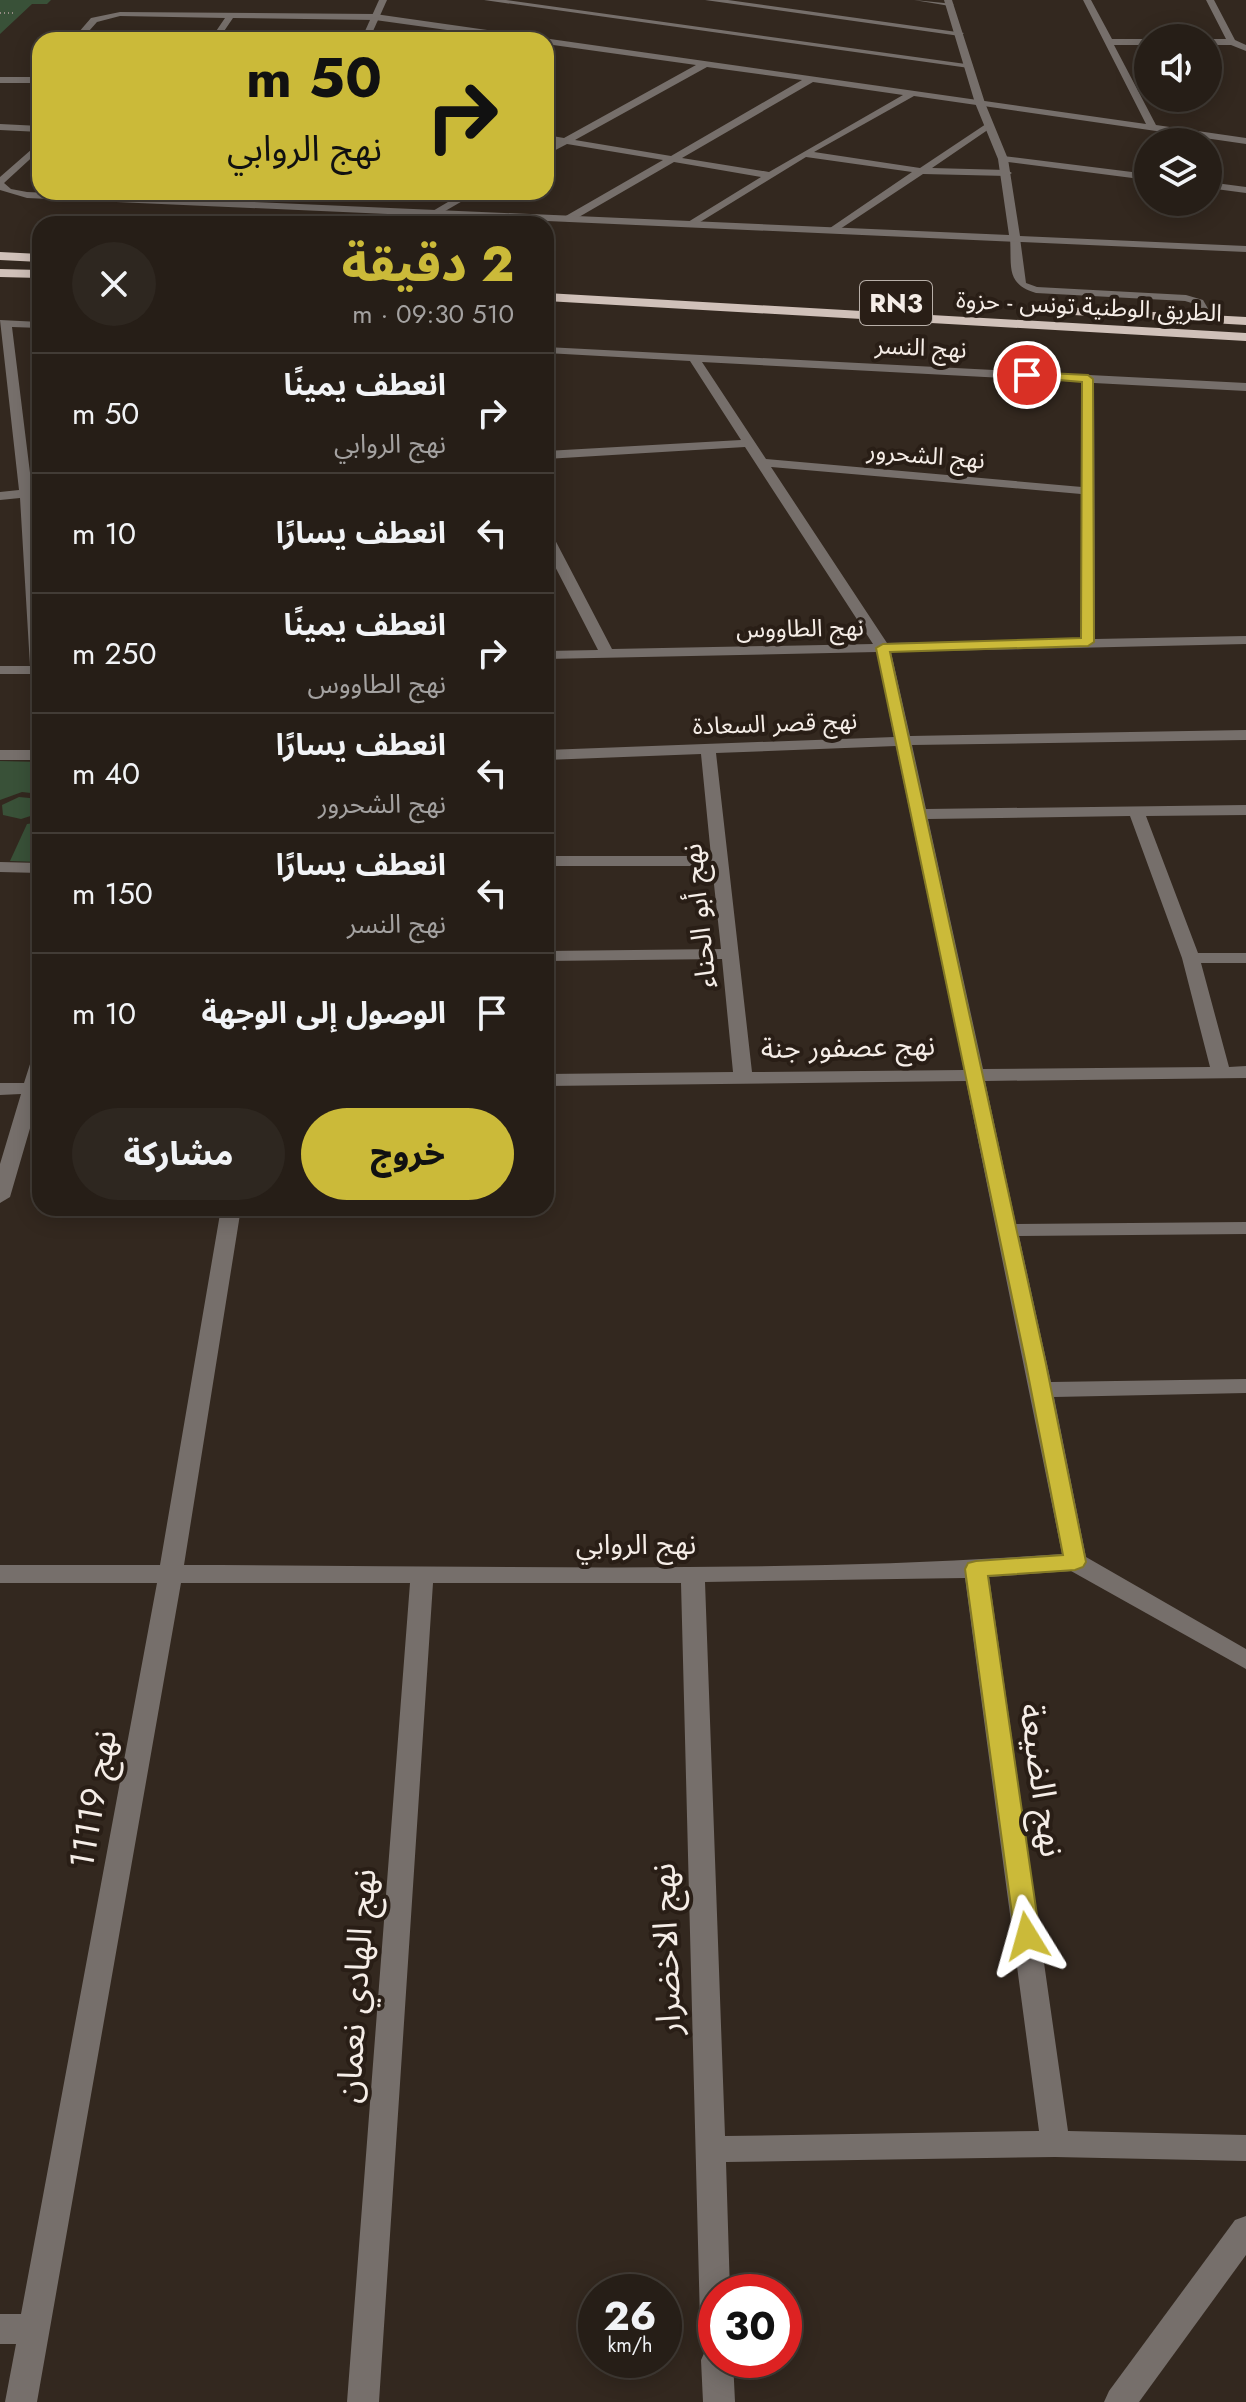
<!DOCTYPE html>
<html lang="ar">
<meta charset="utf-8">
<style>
:root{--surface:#261e17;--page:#2e2720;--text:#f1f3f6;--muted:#a4a2a1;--line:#423c36;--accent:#cbba39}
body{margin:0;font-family:Jost,"Noto Sans Arabic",sans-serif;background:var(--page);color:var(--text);direction:rtl;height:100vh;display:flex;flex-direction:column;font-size:30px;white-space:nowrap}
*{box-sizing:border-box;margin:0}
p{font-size:26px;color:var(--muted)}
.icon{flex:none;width:44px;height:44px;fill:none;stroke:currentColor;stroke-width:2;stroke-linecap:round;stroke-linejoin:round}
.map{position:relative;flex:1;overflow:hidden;direction:ltr}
.details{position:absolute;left:32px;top:216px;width:522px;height:1000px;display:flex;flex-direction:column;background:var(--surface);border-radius:24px;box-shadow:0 4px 20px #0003,0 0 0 2px var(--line);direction:rtl}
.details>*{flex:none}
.top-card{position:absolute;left:32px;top:32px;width:522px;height:168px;border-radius:24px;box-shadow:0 4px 20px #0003,0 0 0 2px var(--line);direction:rtl;background:#cbba39;color:#111;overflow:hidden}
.buttons{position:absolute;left:1134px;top:24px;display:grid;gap:16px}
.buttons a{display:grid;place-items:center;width:88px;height:88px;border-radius:50%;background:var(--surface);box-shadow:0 4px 20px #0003,0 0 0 2px var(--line);font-size:40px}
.speed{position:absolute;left:578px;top:2274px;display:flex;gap:16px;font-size:40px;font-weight:700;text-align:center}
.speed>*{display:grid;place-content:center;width:104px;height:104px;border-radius:50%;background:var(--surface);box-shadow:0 4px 20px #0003,0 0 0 2px var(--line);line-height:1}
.speed small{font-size:20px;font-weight:400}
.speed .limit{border:12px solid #d22;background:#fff;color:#111}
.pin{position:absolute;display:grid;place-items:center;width:68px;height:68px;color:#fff;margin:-34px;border:4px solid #fff;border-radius:50%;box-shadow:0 2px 8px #0007}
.me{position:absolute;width:88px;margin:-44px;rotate:352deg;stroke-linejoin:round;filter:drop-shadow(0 0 6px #0008)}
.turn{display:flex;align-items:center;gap:28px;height:168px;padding:0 40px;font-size:36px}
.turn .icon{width:104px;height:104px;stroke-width:2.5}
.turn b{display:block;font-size:56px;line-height:68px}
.round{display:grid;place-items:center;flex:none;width:84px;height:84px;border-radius:42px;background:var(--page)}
.overview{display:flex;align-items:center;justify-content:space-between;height:136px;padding:0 40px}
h1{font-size:48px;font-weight:800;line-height:60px;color:var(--accent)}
.button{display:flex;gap:16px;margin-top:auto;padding:16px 40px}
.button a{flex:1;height:92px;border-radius:48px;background:var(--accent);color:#111;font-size:32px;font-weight:800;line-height:92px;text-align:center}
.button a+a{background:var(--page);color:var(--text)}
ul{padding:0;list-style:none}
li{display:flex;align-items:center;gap:24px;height:120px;padding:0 40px;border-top:2px solid var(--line)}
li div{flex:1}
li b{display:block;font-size:30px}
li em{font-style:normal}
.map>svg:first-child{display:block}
</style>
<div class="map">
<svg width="1246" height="2402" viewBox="0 0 1246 2402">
<rect width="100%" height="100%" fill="#33281f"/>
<g fill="#395138">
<polygon points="0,0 51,0 47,4 32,4 0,34"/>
<polygon points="0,761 40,762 40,794 22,792 0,800"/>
<polygon points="19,797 40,799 40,813 21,819 3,815 2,805"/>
<polygon points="40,822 40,862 10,861 27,824"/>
</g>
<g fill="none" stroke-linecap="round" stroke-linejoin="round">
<polyline stroke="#968d85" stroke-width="2" stroke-dasharray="1 3" stroke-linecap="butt" points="0,13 14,13"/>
<g fill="#766f6b" fill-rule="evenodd">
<polygon points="484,0 506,0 973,65 969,68"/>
<polygon points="705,0 728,0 964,33 960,36"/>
<polygon points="914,0 954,4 950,6"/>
<path d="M1083,0h8l21,39h36v6h-34l42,80 90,13v6l-332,-48 -100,56 106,16 69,-46 3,5 -60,41 75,2 5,3 -5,3 -84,-2 -89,59 -5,-3 1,-2 82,-56 -106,-15 -114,70 -4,-1v-4l73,-45 -87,-15 -102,59h-8v-4l99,-57 -96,-16 -21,11v-7l10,-5 -10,-2v-6l18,3 132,-73 -150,-21v-4h-27l-144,-20 -142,-2 -15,22h-8l15,-22 -105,-2 -23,6 -16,18h-9l19,-22 29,-6 255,2 771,110zM707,67l95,13 -131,76 -96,-16zM813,82l90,13 -134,77 -87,-14z"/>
<polygon points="1206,0 1214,0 1235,40 1246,45 1246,51 1231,45 1208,45 1208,39 1226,39"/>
<rect x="0" y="77" width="40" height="6"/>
<polygon points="1003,156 1148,174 1148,180 1000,161"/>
<polygon points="1208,182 1246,187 1246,193 1208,188"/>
<polygon points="129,192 148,192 111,202 106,199"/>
<polygon points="465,192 478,192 440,214 431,212"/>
<path d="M1015,235l5,3 6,45 11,4 149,8 17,5 11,19 -10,2 -9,-17 -10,-3 -149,-8c-31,-9 -24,-27 -26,-55z"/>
<polygon points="0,320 40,322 40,328 12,327 32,489 40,488 40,496 33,497 40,596 40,674 0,674 0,666 30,666 20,498 0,500 0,492 19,490"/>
<path d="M546,347l700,36v8l-152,-8 1,256 151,-3v8l-355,8 19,84 336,-6v10l-334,5 14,64 320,-4v10l-100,1 52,137h48v10h-45l28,104 17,-1v12l-261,3 31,143 230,-2v12l-227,2 32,146 195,-3v14l-192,4 32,160 160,92v20l-175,-98 -82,6 79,554 178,4v26l-191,-4 -329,5 4,130h-14v44l-11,-5 -5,-10 -19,-738h-248l-54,819h-32l63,-819h-229l-144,819h-32l11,-58h-16v-30h21l136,-731h-157v-18h160l61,-357h20l-57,357c292,0 586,10 878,-11l-96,-473 -420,5v-12l187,-2 -11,-113 -176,2v-10l175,-2 -9,-83h-166v-10h165l-10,-102 -155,6v-10l348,-13 -17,-85 -331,7v-8l52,-1 -52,-101v-17l7,4 59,113 261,-5 -128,-197 -199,12v-8l195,-11 -51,-79 -144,-8zM702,362l380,20v105l-316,-28zM771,467l310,27v145l-194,4zM896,746l68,324 -212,2 -36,-319zM1130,816l52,142 28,109 -227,2 -55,-250zM965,1578l74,553 -314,5 -20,-554z"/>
<rect x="0" y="750" width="40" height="10"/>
<polygon points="0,862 40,863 40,873 0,872"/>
<polygon points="40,1055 40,1094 10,1197 0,1203 0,1164 21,1094 0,1095 0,1083 24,1083 31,1061"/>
<polygon points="1246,2216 1246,2255 1139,2402 1104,2402 1109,2391 1235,2220"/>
<polygon points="716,2345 716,2360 733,2360 735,2402 703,2402 701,2360 706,2349"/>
</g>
<g fill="#766f6b" fill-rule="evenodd">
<polygon points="379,0 387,0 369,40 361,40"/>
<polygon points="944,0 952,0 985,103 1008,159 1020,236 1246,246 1246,252 27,198 0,190 0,177 40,142 40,150 4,183 11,189 27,192 1009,235 998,159 975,103"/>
<polygon points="0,124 40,126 40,132 0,130"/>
</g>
<g fill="#d0c1b9" fill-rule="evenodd">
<polygon points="0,252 40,254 40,262 0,260"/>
<polygon points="0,269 40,270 40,278 0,277"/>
<polygon points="546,293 1246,333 1246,341 546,301"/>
<polygon points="1043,306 1246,317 1246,325 1039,313 1037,310"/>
</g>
</g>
<polygon fill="#cbba39" stroke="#847925" stroke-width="2" points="1027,372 1088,375 1093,379 1094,642 1088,646 890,652 1046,1364 1086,1562 1083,1567 1075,1570 988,1576 1040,1936 1036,1943 1027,1946 1018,1943 1015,1936 965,1569 968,1563 976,1561 1063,1555 1026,1364 876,648 883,644 1081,638 1082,382 1023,377 1023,373"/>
<g text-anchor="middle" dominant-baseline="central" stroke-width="8" stroke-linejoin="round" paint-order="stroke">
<g font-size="24" fill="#f5ede7" stroke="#291e16">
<text transform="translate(1089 306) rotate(3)">الطريق الوطنية تونس - حزوة</text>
<text transform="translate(921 347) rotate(3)">نهج النسر</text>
<text transform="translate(926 455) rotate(5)">نهج الشحرور</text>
<text transform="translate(800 628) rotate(-1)">نهج الطاووس</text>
<text transform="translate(775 723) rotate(-2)">نهج قصر السعادة</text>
</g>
<rect fill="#291e16" stroke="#b8afa8" stroke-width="2" x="860" y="281" width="72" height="44" rx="6"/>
<g font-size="26" font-weight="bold" fill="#f5ede7">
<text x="896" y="303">RN3</text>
</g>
<g font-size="28" fill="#f5ede7" stroke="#291e16">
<text transform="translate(699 916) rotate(-96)">نهج أبو الحناء</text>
<text transform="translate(848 1047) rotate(-1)">نهج عصفور جنة</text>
<text x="636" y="1544">نهج الروابي</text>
</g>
<g font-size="34" fill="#f5ede7" stroke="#291e16">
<text transform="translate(1042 1780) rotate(82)">نهج الضيعة</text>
<text transform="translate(93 1799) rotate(-80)">نهج 11119</text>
<text transform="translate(666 1949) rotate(-92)">نهج الاخضرار</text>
<text transform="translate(356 1986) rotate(-86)">نهج الهادي نعمان</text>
</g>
</g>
</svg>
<div class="buttons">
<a><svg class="icon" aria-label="sound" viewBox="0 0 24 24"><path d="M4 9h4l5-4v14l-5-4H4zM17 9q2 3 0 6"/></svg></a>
<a><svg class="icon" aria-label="layers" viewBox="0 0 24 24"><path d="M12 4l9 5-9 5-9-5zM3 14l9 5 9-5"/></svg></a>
</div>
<div class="speed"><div>26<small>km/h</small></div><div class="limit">30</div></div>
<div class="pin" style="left:1027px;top:375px;background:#d93025"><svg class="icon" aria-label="arrive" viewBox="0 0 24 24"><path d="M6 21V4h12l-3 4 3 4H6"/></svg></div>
<svg class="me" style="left:1027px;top:1936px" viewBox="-20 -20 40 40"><path d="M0-17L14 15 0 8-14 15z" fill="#cbba39" stroke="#fff" stroke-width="4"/></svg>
<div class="top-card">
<div class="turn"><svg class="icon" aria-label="right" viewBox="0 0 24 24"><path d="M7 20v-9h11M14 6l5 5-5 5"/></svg><div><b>50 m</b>نهج الروابي</div></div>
</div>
<section class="details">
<div class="overview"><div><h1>2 دقيقة</h1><p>510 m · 09:30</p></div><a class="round"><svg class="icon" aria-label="close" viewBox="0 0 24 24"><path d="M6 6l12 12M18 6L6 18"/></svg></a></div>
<ul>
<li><svg class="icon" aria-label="right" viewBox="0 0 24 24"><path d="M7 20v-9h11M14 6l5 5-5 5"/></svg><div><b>انعطف يمينًا</b><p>نهج الروابي</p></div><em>50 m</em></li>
<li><svg class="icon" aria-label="left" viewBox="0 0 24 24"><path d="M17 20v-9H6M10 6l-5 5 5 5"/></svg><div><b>انعطف يسارًا</b></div><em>10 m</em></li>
<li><svg class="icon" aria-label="right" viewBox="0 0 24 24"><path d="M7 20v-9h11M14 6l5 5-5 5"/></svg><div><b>انعطف يمينًا</b><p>نهج الطاووس</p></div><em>250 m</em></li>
<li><svg class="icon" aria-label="left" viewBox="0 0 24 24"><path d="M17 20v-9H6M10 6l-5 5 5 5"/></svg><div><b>انعطف يسارًا</b><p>نهج الشحرور</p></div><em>40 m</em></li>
<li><svg class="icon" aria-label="left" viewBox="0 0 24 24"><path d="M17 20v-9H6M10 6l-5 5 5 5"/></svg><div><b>انعطف يسارًا</b><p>نهج النسر</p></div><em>150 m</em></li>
<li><svg class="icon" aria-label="arrive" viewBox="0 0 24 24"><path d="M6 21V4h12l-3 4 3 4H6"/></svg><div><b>الوصول إلى الوجهة</b></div><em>10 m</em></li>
</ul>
<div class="button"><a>خروج</a><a>مشاركة</a></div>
</section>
</div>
